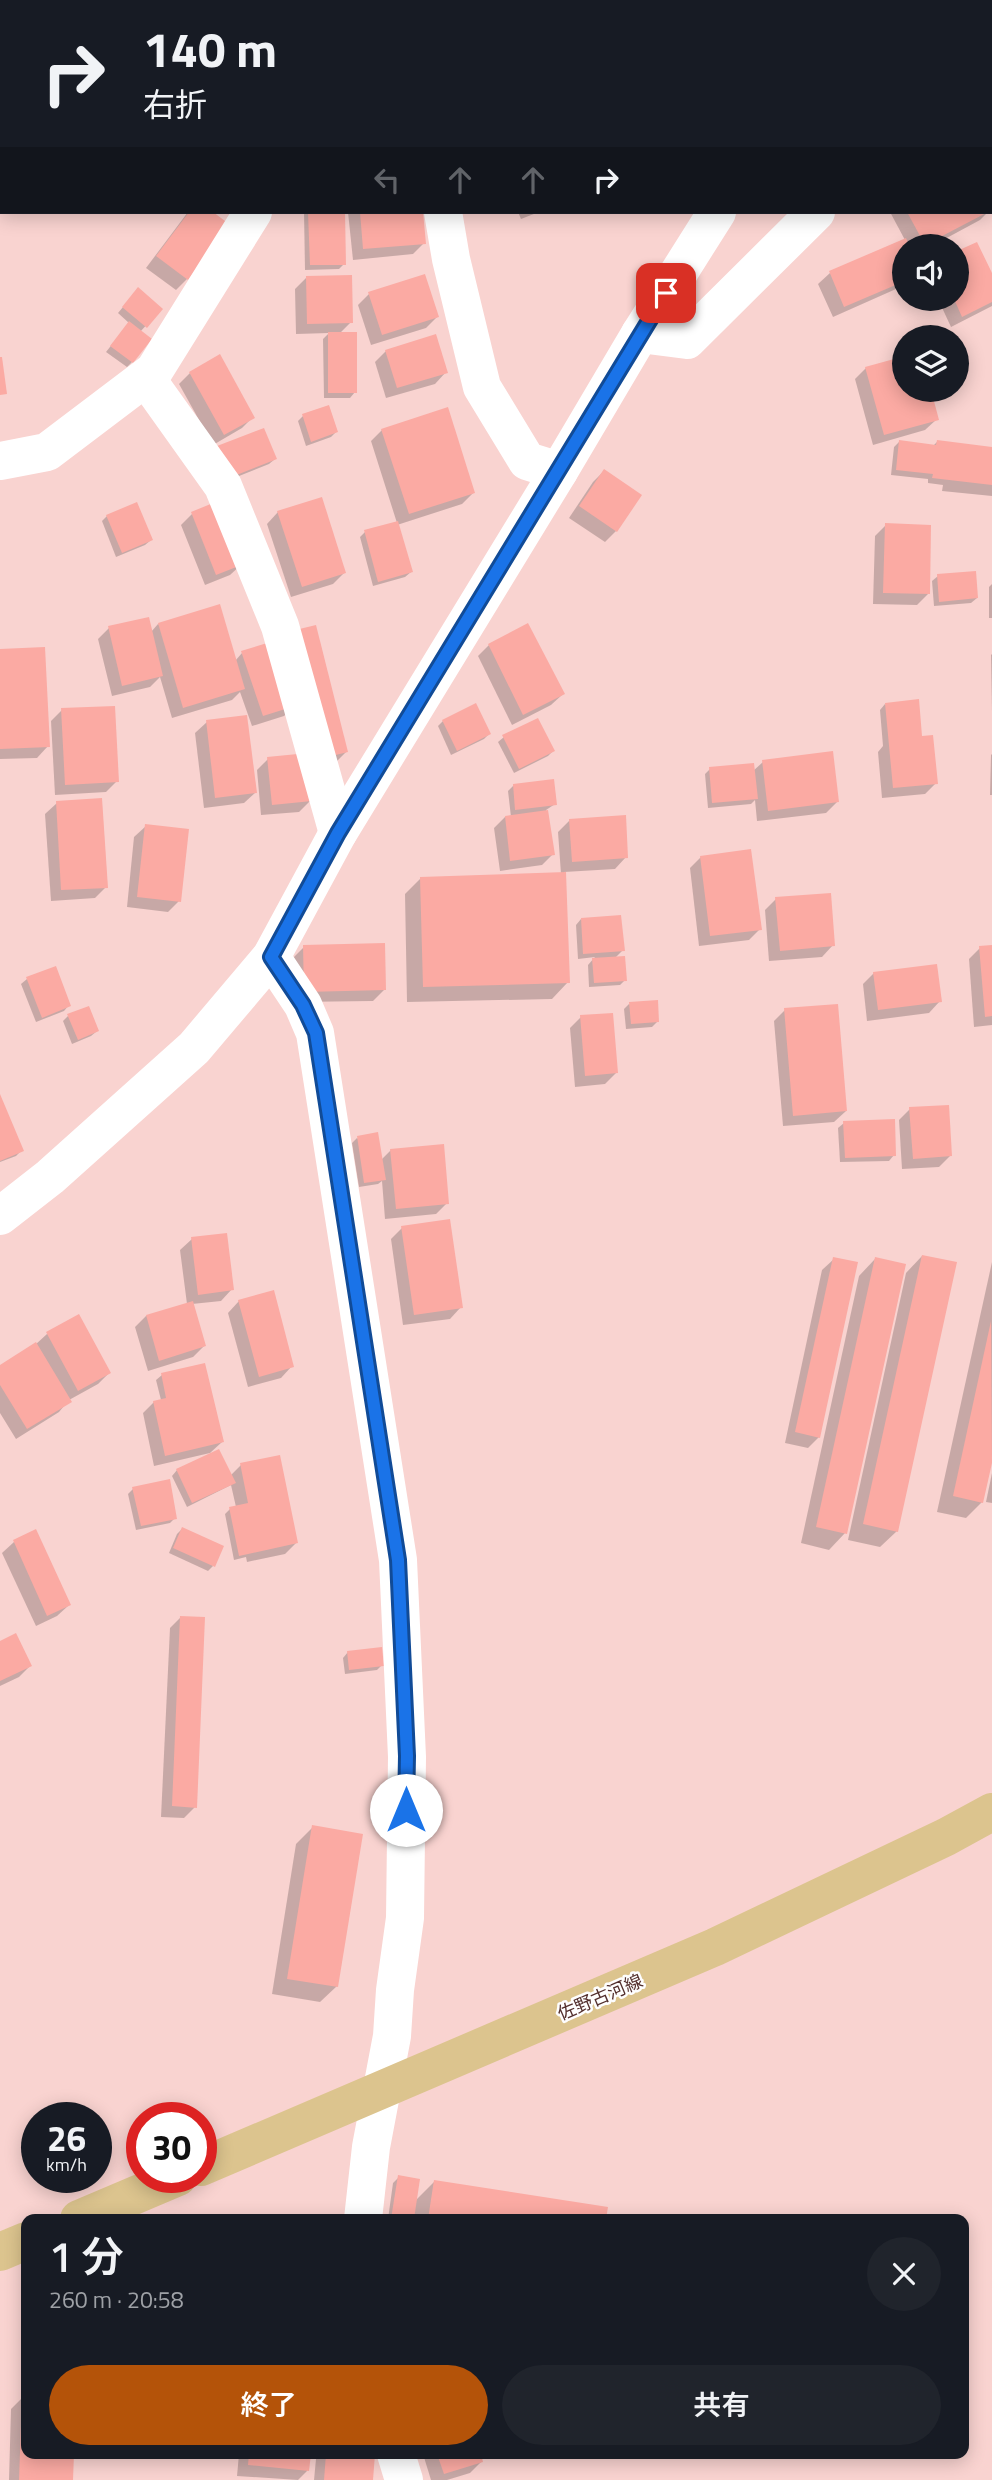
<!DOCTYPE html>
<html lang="ja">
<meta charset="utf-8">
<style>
:root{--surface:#171b24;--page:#20242c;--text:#f1f3f6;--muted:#9ea1a6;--accent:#b45309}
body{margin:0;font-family:"Titillium Web","Noto Sans JP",sans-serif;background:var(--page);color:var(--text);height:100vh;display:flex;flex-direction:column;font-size:26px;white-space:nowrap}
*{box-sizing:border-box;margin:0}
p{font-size:23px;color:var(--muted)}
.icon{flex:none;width:38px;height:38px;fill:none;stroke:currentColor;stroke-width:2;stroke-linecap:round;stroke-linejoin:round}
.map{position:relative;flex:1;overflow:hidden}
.drawer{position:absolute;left:21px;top:2214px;width:948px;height:245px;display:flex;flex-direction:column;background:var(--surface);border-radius:14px;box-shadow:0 4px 18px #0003}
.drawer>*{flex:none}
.guide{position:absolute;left:0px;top:0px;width:992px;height:214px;box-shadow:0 4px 18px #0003;background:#171b24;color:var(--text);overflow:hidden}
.tools{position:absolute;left:892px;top:234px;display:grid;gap:14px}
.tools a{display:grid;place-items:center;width:77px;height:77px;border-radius:50%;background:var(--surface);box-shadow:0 4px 18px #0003;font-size:35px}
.speed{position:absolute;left:21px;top:2102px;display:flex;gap:14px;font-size:35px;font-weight:700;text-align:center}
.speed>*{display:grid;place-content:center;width:91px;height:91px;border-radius:50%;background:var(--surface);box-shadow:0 4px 18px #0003;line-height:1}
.speed small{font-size:18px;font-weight:400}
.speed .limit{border:10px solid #d22;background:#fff;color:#111}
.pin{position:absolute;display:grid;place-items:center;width:60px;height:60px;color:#fff;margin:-30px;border-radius:14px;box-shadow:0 4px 10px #0006}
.me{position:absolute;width:77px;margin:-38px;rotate:0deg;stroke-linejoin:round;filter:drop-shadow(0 0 5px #0008)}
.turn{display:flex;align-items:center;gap:24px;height:147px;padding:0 28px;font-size:32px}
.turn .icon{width:91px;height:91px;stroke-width:2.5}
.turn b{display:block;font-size:49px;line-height:60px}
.lanes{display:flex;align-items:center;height:66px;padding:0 28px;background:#0003;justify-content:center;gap:35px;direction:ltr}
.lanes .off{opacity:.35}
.round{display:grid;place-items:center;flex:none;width:74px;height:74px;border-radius:37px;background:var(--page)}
.headline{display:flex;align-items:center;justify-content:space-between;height:119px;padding:0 28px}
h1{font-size:42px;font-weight:600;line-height:52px}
.button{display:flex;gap:14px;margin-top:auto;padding:14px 28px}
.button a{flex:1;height:80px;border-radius:42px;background:var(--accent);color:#fff;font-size:28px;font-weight:600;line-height:80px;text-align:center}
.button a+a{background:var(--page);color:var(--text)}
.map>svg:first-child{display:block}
</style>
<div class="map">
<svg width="992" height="2480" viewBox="0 0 992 2480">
<rect width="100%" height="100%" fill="#f9d3d0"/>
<g fill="#0003">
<polygon points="366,0 442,0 440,2"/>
<polygon points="616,0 643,0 644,2 617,2"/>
<polygon points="992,99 992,155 990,153"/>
<polygon points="188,212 210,212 227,225 187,279 176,290 146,268"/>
<polygon points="304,212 343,212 344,264 339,269 305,270"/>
<polygon points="348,212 421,212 424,243 413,254 353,260"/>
<polygon points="518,212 539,212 521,219"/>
<polygon points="890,212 988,212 980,220 930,247 905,247 905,285 833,317 818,284 830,273 905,240"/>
<polygon points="992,277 992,306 951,327 938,299 957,299"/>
<polygon points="306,278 351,322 340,333 355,392 350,398 324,398 323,339 329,333 296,334 295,289"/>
<polygon points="369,294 437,317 426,328 371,345 358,305"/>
<polygon points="133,295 161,309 140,332 132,362 127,367 106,352 129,323 118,313"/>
<polygon points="386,351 446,372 435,384 386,398 375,362"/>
<polygon points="866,368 905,390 937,419 925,430 873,445 855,379"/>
<polygon points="190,373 253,417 242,428 213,445 179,384"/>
<polygon points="303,416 336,432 331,437 306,446 298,421"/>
<polygon points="382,430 473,493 462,504 397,525 411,572 405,577 373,586 360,537 365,532 397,523 371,441"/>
<polygon points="899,442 933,446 937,442 992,448 992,496 942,491 943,485 928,483 928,479 891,475 894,447"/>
<polygon points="213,453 275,459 269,464 224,482"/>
<polygon points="604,471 616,531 605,542 569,518 593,482"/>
<polygon points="217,503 242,564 230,575 205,585 181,525 192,514"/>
<polygon points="278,512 344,573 333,584 291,597 267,524"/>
<polygon points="107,516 151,540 145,545 116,557 102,521"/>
<polygon points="886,525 928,594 917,605 873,604 875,536"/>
<polygon points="938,576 977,598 971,603 934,606 932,581"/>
<polygon points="992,584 992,618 989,618 989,587"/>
<polygon points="158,624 235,661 242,653 346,752 335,763 310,801 299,812 261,815 257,770 268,759 305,755 293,708 284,716 252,726 240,692 232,700 172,718 160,677 150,687 112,696 98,639 109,628 151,632"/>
<polygon points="489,645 563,694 551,705 512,725 478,656"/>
<polygon points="0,651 48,746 37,758 0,759"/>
<polygon points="992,654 992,712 991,655"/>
<polygon points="885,704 921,738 936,783 925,794 882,798 878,752 883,746 880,710"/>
<polygon points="62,710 117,781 106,792 55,795 51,721"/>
<polygon points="443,721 489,734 484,739 451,755 438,726"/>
<polygon points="207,722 256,792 244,803 204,808 195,733"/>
<polygon points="504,737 553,751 548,756 514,773 498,742"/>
<polygon points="992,754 992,795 990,795 991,755"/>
<polygon points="763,762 837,802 826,813 757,821 755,800 751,804 708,808 705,774 710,769 753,771"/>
<polygon points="514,785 555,804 546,810 553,854 542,865 500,871 494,828 505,817 511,817 508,791"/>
<polygon points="57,803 106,887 95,898 51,901 45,814"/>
<polygon points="570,820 626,857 615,869 564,872 568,982 552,999 407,1002 405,894 421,878 561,874 558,832"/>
<polygon points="146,826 179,901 168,912 127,907 134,837"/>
<polygon points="701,857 760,929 749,940 699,946 690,868"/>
<polygon points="776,899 833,945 822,957 769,961 765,910"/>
<polygon points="581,919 623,950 615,958 625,980 620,985 589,987 588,965 595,957 578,959 576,925"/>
<polygon points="304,947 384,990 373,1001 294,1002 293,958"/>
<polygon points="992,947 992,1025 974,1027 969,959 980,948"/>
<polygon points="874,973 940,1001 929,1013 867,1021 863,984"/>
<polygon points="27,979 69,1005 64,1011 36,1022 21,984"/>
<polygon points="629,1004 658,1021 652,1027 626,1029 624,1009"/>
<polygon points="785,1010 846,1111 834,1122 783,1126 774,1021"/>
<polygon points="68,1016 97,1031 91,1036 72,1044 63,1021"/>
<polygon points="581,1017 616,1073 605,1084 575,1087 570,1028"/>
<polygon points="0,1098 22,1150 16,1156 0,1162"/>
<polygon points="910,1109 950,1156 939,1167 902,1169 899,1120"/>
<polygon points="844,1123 894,1155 889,1161 840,1162 838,1128"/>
<polygon points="357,1138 381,1160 391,1150 447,1203 436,1214 385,1219 382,1181 378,1184 359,1187 352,1143"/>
<polygon points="402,1228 461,1307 450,1319 403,1325 391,1239"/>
<polygon points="192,1239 232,1289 221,1301 192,1304 204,1346 193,1357 148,1371 135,1327 146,1316 187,1304 180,1250"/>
<polygon points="922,1256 897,1531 880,1547 848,1540 906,1273"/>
<polygon points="834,1259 819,1437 808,1448 785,1443 822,1270"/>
<polygon points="875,1259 845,1533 829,1550 801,1543 859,1276"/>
<polygon points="992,1262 992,1454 982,1502 966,1518 937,1512"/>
<polygon points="239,1301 292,1366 281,1378 248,1387 228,1313"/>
<polygon points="78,1317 109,1373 98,1384 69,1400 59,1412 16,1439 0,1413 0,1367 35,1345 47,1334"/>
<polygon points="162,1375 222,1442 210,1453 154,1466 143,1413 154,1402 161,1400 156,1380"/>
<polygon points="241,1465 296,1543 285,1554 247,1562 246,1557 234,1560 225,1514 230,1509 236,1507 231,1485 187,1507 172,1476 177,1470 230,1476"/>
<polygon points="992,1473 992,1503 986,1502"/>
<polygon points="133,1489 175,1518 170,1523 136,1530 128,1494"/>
<polygon points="182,1529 213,1566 208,1571 169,1553 177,1534"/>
<polygon points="35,1532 69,1605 57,1616 36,1626 2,1553 14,1542"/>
<polygon points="181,1617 195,1807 184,1818 161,1817 170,1628"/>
<polygon points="0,1643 30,1666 19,1677 0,1686"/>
<polygon points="348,1652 382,1665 377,1670 345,1674 343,1658"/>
<polygon points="313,1827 337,1986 320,2002 272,1994 296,1844"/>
<polygon points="399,2177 415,2201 434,2182 604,2219 388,2219 393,2183"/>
<polygon points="22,2398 26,2398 26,2454 72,2454 71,2480 9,2480 11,2409"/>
<polygon points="239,2454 309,2454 307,2471 298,2480 237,2476"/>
<polygon points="321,2454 374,2454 372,2480 314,2480 316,2459"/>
<polygon points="423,2454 479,2454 481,2462 470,2473 447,2480 431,2480"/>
</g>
<g fill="#fbaaa3">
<polygon points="189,212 213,212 229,224 188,280 156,256"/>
<polygon points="308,212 345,212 346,265 310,265"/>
<polygon points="360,212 423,212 426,244 363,249"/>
<polygon points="907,212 988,212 925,245"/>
<polygon points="906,238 910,247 905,247 905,281 844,307 829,271"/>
<polygon points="977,242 992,273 992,302 962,317 954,299 957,299 957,251"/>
<polygon points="425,274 439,317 382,335 368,292"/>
<polygon points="352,275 353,323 307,324 306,276"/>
<polygon points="138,287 163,309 147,328 122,307"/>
<polygon points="129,321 152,339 133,363 110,346"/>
<rect x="328" y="332" width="29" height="61"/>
<polygon points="436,334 448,373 397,388 385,350"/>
<polygon points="220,354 255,418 224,435 189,372"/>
<polygon points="905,356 905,390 931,390 939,420 884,435 865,367"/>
<polygon points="0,357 2,357 7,394 0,395"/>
<polygon points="329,405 338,432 311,442 302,414"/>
<polygon points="448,407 475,493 409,514 381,429"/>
<polygon points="264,428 277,459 229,478 217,446"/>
<polygon points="899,440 936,445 937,440 992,447 992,485 932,478 933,474 896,470"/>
<polygon points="604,469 642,495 617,532 579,506"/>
<polygon points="322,497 346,573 302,587 277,511"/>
<polygon points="218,501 244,564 216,575 191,512"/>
<polygon points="137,502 153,540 122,553 106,515"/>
<polygon points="398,521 413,572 378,582 364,530"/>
<polygon points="885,523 931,525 930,594 883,593"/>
<polygon points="976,571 978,598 939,602 937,574"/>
<polygon points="220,604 245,689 183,708 158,623"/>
<polygon points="149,617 163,676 122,686 108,626"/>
<polygon points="528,623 565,694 523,715 488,644"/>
<polygon points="316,625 348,752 319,759 287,632"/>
<polygon points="277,640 298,705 263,716 241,651"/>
<polygon points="45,647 50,747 0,749 0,649"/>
<polygon points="919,699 922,736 933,735 938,784 893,788 885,703"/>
<polygon points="476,703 491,734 457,751 442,720"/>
<polygon points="115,706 119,782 65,785 61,708"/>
<polygon points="247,715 257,793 215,798 206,720"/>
<polygon points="538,718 555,751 519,769 502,735"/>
<polygon points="833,751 839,802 768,811 762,760"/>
<polygon points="308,753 312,801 272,805 267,757"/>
<polygon points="754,763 758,799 712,803 709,767"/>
<polygon points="554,779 557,805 515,810 513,784"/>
<polygon points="102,798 108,888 61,890 56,801"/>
<polygon points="548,810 555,855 510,861 505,816"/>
<polygon points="626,815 628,858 572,862 569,819"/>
<polygon points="145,824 189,829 181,902 137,897"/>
<polygon points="751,849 762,930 710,936 700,856"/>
<polygon points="566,872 570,983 423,987 420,877"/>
<polygon points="831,893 835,946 780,951 775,897"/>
<polygon points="621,915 625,951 583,954 581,918"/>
<polygon points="385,943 386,990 304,992 303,945"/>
<polygon points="992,945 992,1016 985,1017 979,946"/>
<polygon points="625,956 627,981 594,983 592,958"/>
<polygon points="937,964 942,1002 878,1010 873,972"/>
<polygon points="56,966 71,1006 42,1018 26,977"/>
<polygon points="658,1000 659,1022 631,1024 629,1002"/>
<polygon points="838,1004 847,1111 793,1116 784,1008"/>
<polygon points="89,1006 99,1031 78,1040 67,1014"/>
<polygon points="613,1013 618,1073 585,1076 580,1015"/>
<polygon points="0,1094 24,1151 0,1161"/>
<polygon points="949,1105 952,1156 913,1159 909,1107"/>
<polygon points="895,1119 896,1156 845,1158 843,1121"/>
<polygon points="378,1132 386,1180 364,1183 357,1136"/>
<polygon points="444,1144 449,1204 396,1209 390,1149"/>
<polygon points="450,1219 463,1308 414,1315 401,1226"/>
<polygon points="227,1233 234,1290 198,1295 191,1237"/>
<polygon points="922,1255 957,1262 898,1532 863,1524"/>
<polygon points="833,1257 858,1262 820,1438 795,1432"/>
<polygon points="875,1257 906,1264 847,1534 816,1527"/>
<polygon points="274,1290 294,1367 259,1377 238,1300"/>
<polygon points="193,1301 206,1346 159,1361 146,1315"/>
<polygon points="79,1314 111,1373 78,1391 46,1332"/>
<polygon points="991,1321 992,1463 983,1503 953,1496"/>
<polygon points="36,1342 72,1402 27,1429 0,1385 0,1365"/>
<polygon points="205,1363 224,1442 165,1456 153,1401 166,1398 161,1373"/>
<polygon points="219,1449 236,1483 192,1503 176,1469"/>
<polygon points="280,1455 298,1543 239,1556 229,1507 248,1503 240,1463"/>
<polygon points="170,1479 177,1519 141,1526 132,1487"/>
<polygon points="182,1527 224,1546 215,1567 173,1548"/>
<polygon points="36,1529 71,1605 47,1616 13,1540"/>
<polygon points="180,1616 205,1617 197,1808 172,1806"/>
<polygon points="16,1633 32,1666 0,1681 0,1641"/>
<polygon points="382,1647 384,1666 349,1670 347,1651"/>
<polygon points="312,1825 363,1834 338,1987 287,1979"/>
<polygon points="398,2175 420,2179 414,2219 391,2219"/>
<polygon points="434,2180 608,2207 606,2219 428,2219"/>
<polygon points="22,2396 26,2396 26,2454 74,2454 73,2480 19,2480"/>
<polygon points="249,2454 311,2454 309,2471 248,2465"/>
<polygon points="326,2454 375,2454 373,2480 324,2480"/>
<polygon points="437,2454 481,2454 483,2462 444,2474"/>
</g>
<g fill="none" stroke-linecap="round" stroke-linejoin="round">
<g stroke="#fff" stroke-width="38">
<polyline points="463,2 467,0"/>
<polyline points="852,2 853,0"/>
<polyline points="990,20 992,19"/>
<polyline points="443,212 451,259 482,387 527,461 559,471"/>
<polyline points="640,334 687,340 816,212"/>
<polyline points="146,378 223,486 280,626 338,833"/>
<polyline points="0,461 47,452 154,371 253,212"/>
<polyline points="271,957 303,1005 315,1033 398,1560 407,1757 405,1918 395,1990 392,2036 371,2147 363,2219"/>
<polyline points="0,1216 50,1177 194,1048 271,957 338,833 559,471 640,334 717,212"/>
<polyline points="396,2454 404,2480"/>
</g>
<g stroke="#dcc48e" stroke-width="38">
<polyline points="201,2167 715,1947 946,1837 992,1812"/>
<polyline points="79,2219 178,2177"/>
<polyline points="0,2252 26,2241"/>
</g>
</g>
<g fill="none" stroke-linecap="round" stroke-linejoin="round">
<defs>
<polyline id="route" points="406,1810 407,1756 398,1560 316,1033 303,1005 271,957 338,833 666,293"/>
</defs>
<use href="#route" stroke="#114b97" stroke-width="18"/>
<use href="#route" stroke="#1a73e8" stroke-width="12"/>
</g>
<g text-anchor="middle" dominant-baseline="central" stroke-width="5" stroke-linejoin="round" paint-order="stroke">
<g font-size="18" fill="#532f2d" stroke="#fefefe">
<text transform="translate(600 1997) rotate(-23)">佐野古河線</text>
</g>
</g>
</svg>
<div class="tools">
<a><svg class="icon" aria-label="sound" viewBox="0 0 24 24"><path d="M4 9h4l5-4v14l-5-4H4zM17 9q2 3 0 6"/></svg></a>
<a><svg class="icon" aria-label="layers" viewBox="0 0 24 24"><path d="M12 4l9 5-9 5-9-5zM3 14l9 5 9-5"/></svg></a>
</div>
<div class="speed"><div>26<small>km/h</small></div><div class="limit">30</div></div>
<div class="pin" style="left:666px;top:293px;background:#d93025"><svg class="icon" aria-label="arrive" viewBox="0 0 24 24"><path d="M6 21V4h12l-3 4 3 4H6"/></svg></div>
<svg class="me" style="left:406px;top:1810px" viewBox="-20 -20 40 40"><circle r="19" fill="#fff"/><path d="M0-13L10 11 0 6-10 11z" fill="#1a73e8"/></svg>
<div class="guide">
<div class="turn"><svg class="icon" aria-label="right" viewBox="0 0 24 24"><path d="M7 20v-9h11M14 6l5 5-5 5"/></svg><div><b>140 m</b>右折</div></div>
<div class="lanes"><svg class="icon off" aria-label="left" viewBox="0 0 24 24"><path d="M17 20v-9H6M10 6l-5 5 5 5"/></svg><svg class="icon off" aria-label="ahead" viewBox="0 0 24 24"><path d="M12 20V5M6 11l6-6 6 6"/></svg><svg class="icon off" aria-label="ahead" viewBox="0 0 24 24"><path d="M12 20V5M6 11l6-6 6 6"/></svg><svg class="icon" aria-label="right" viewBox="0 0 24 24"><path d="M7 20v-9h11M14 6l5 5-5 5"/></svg></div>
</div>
<section class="drawer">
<div class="headline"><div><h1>1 分</h1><p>260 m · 20:58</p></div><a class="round"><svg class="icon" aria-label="close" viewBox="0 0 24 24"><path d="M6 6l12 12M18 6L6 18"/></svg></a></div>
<div class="button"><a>終了</a><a>共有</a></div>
</section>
</div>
